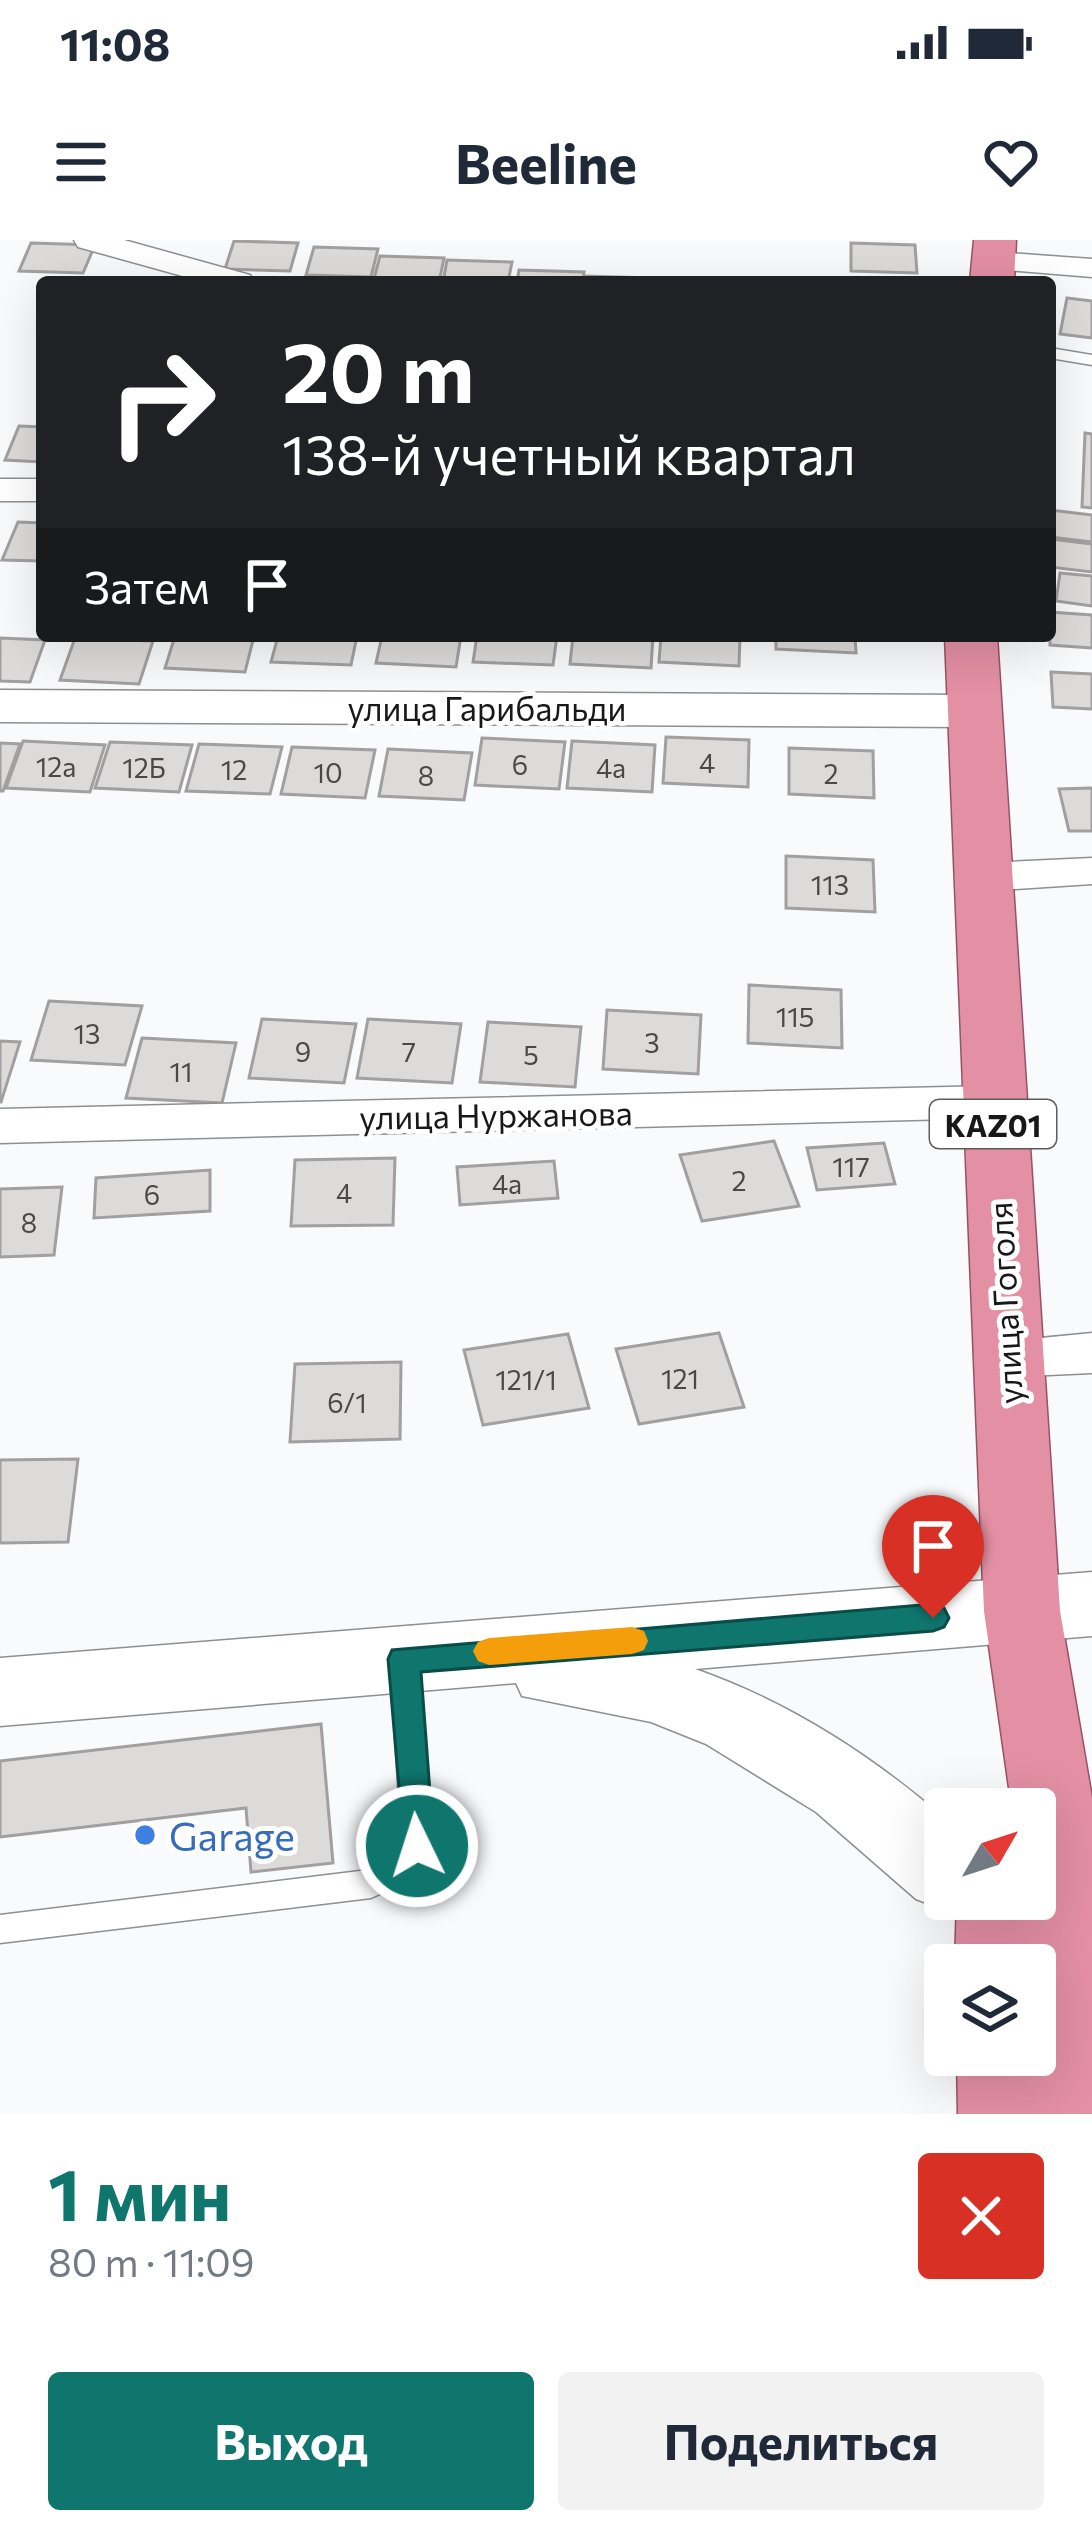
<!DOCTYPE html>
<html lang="ru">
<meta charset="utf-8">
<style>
:root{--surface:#fff;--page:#f2f2f3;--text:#1f2937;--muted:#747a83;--accent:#0f766e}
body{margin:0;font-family:Commissioner,sans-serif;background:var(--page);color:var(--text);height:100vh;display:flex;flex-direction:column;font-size:45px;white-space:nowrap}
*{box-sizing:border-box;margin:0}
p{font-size:39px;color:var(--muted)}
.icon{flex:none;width:66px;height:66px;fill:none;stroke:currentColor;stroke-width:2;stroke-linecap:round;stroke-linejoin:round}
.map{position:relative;height:1874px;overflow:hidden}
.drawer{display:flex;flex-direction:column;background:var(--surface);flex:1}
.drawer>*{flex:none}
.guide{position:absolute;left:36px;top:36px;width:1020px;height:366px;border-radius:12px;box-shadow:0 12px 48px #0002;background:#202124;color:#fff;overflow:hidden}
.needle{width:78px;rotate:51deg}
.controls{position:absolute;left:924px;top:1548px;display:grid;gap:24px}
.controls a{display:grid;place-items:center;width:132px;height:132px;border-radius:12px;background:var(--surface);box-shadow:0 12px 48px #0002;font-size:60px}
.pin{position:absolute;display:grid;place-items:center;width:102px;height:102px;color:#fff;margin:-123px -51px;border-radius:50% 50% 50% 0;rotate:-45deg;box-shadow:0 0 12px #0007}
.pin .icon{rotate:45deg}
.me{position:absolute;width:132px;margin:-66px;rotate:356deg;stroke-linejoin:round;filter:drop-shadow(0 0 9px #0008)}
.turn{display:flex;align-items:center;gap:42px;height:252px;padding:0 48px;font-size:54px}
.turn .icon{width:156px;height:156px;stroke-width:2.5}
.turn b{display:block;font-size:84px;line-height:102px}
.then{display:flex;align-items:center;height:114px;padding:0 48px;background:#0003;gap:24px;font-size:45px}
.round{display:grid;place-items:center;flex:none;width:126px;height:126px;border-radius:12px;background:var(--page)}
.headline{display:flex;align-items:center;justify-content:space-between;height:204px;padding:0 48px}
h1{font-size:72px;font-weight:700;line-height:90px;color:var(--accent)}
.primary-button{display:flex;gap:24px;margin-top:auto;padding:24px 48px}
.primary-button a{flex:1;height:138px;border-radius:12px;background:var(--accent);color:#fff;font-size:48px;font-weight:700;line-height:138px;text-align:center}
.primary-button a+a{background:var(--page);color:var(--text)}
.status{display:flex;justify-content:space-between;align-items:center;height:84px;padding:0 60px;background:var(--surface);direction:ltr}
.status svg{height:33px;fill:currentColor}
header{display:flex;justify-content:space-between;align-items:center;height:156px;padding:0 48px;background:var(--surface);font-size:54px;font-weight:700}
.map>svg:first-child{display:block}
</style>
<div class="status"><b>11:08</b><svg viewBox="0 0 49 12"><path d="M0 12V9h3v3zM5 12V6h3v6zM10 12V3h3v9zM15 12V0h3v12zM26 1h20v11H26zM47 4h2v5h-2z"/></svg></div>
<header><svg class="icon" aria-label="menu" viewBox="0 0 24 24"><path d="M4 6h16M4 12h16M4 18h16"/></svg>Beeline<svg class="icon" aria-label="heart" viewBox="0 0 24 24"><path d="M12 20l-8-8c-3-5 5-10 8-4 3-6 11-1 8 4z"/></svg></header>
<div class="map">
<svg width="1092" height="1874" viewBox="0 0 1092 1874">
<rect width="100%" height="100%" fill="#f9fafb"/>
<g fill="#dddbda" stroke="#a19f9f" stroke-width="3">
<polygon points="234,1 298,3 290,31 225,29"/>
<polygon points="31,3 95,5 83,33 19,31"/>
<polygon points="851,3 915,5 917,33 851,31"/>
<polygon points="314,7 378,9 371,37 306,35"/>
<polygon points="380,16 444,18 439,42 373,42"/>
<polygon points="447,20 512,22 508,42 443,42"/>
<polygon points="519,30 584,32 583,42 517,42"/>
<polygon points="586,36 651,38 585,42"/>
<polygon points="1067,58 1092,61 1092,98 1060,94"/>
<polygon points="19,186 42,187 42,222 5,220"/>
<polygon points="1085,193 1092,194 1092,268 1082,267"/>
<polygon points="1050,270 1092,275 1092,302 1050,297"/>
<polygon points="18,282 42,283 42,321 2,320"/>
<polygon points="1050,299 1092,304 1092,332 1050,327"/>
<polygon points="1060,333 1092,336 1092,366 1056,361"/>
<polygon points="1050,372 1092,375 1092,408 1050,405"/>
<polygon points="175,396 254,396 245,432 165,428"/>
<polygon points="278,396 357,396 351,425 271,422"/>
<polygon points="382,396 461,396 456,427 376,423"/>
<polygon points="477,396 557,396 553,425 473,422"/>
<polygon points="573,396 653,396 651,428 570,424"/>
<polygon points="661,396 740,396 739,426 659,422"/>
<polygon points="776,396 855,396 856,413 776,409"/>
<polygon points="0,398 45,400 30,442 0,441"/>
<polygon points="75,398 153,401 139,444 60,440"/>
<polygon points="1051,432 1092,434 1092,469 1053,467"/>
<polygon points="666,497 749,500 748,547 663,543"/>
<polygon points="482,498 565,502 559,549 475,545"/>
<polygon points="23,501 105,505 90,552 6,548"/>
<polygon points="572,501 655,505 652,552 567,548"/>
<polygon points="110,502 192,505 179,552 95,548"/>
<polygon points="0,503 20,504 3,551 0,551"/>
<polygon points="199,504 282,507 270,554 186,551"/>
<polygon points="292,507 375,510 365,558 281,554"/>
<polygon points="789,508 873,511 874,558 789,554"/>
<polygon points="388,509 472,513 464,560 379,556"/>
<polygon points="1092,548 1092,591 1069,591 1059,549"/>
<polygon points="786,616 873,620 875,672 786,668"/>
<polygon points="749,745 841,750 842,808 748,803"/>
<polygon points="49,761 142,766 125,825 31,820"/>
<polygon points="607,770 701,775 698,834 603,829"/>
<polygon points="262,779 356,784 344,843 249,838"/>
<polygon points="368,779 461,784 452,843 357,838"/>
<polygon points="488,782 581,787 575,847 480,842"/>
<polygon points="142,798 236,803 222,863 126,858"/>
<polygon points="0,801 20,802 1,862 0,862"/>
<polygon points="774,901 799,966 702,981 680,915"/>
<polygon points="884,903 895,944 817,950 807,908"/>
<polygon points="395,918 393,985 291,986 295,920"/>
<polygon points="554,921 558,958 460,965 457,927"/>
<polygon points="210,930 210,971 94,978 96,938"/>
<polygon points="62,947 54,1015 0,1017 0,949"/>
<polygon points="719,1093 744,1167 639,1184 616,1109"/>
<polygon points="568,1094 589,1168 483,1185 464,1110"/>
<polygon points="401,1122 400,1199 290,1202 295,1124"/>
<polygon points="78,1219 68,1302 0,1303 0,1220"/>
<polygon points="321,1484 333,1623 251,1632 246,1568 0,1597 0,1521"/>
</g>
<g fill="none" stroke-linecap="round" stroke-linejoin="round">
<defs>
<g id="service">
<polygon points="1050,108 1092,115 1092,125 1050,118"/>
<polygon points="404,1409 414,1412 418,1421 432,1606 414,1639 371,1658 0,1703 0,1675 368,1630 392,1619 402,1604 390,1421 394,1412"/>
</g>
<g id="minor">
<polygon points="74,0 124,0 250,35 255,42 204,42 78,7"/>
<polygon points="994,12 1092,19 1092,37 983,28 978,21 983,14"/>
<rect x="0" y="239" width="42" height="22"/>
<polygon points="1092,618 1092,644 985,651 970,647 964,637 970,627 985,623"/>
<polygon points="992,846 1008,850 1015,862 1008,874 992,878 0,903 0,869"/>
<polygon points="1092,1093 1092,1133 1007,1137 989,1131 981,1117 989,1103"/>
</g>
<polygon id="tertiary" points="0,450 973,455 991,460 999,471 991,482 973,487 0,482"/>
<path id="secondary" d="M1092,1332v64l-397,33c94,33 175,85 250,150v80h29l-29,11 -29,-11 -100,-87 -110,-68 -55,-22 -129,-26 -6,-13 -516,43v-68z"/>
<g id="trunk">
<polygon points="974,0 1016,0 1014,42 970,42"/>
<polygon points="945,396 997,396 1060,1371 1092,1558 1092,1874 958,1874 957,1815 1035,1815 1035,1792 1045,1814 1035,1725 955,1725 957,1659 1035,1659 1035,1569 1012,1569 984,1371"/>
</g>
</defs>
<use href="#service" stroke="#8e8f90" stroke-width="3"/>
<use href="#minor" stroke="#8e8f90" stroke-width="3"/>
<use href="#tertiary" stroke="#8e8f90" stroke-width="3"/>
<use href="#secondary" stroke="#8e8f90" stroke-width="3"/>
<use href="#trunk" stroke="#975364" stroke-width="3"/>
<use href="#service" fill="#fff" fill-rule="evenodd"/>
<use href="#minor" fill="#fff" fill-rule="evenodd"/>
<use href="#tertiary" fill="#fff" fill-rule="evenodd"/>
<use href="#secondary" fill="#fff" fill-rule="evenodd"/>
<use href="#trunk" fill="#e38fa4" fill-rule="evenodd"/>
</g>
<polygon fill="#0f766e" stroke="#0a4d48" stroke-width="3" points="933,1364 944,1368 949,1378 944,1387 933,1391 421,1432 434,1606 429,1617 417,1622 405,1617 388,1419 392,1410"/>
<polygon fill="#f59e0b" points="632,1387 644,1391 648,1401 644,1410 632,1414 489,1425 478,1421 473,1411 478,1402 489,1398"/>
<circle fill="#3f7fe0" stroke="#fff" stroke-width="4.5" cx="145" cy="1595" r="12"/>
<g text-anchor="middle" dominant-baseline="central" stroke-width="10" stroke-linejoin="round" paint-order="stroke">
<g font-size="27" fill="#494949">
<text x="707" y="522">4</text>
<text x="520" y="524">6</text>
<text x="56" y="526">12а</text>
<text x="144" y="527">12Б</text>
<text x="611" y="527">4а</text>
<text x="234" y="529">12</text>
<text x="328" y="532">10</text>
<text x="831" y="533">2</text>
<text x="426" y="535">8</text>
<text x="830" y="644">113</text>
<text x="795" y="776">115</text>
<text x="87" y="793">13</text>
<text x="652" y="802">3</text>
<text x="303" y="811">9</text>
<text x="409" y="811">7</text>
<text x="531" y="814">5</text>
<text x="181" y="831">11</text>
<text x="851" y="926">117</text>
<text x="739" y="940">2</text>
<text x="507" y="943">4а</text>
<text x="344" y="952">4</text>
<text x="152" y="954">6</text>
<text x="29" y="982">8</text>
<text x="680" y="1138">121</text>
<text x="526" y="1139">121/1</text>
<text x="347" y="1162">6/1</text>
</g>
<rect fill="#fff" stroke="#5d5d5e" stroke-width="3" x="930" y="860" width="126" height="48" rx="9"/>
<g font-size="30" font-weight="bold" fill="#181819">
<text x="993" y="884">KАZ01</text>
</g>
<g font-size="33" fill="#181819" stroke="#fff">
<text x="487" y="467">улица Гарибальди</text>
<text transform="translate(496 874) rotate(-1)">улица Нуржанова</text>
<text transform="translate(1004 1063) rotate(-93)">улица Гоголя</text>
</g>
<g font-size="39" fill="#366cbe" stroke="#fff" text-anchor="start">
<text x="169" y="1595">Garage</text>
</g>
</g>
</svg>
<div class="controls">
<a><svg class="needle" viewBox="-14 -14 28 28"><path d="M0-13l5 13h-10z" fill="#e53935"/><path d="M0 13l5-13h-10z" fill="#747a83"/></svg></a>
<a><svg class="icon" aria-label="layers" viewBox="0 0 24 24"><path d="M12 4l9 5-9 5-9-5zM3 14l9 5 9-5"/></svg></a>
</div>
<div class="pin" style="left:933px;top:1378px;background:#d93025"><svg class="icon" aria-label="arrive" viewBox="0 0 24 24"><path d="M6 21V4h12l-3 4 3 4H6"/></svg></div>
<svg class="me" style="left:417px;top:1606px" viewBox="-20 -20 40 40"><circle r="17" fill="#0f766e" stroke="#fff" stroke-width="3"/><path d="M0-11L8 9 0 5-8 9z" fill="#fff"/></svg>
<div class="guide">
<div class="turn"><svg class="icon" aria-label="right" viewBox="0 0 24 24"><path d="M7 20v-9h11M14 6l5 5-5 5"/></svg><div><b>20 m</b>138-й учетный квартал</div></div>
<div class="then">Затем<svg class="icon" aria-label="arrive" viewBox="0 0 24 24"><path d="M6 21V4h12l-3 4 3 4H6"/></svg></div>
</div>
</div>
<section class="drawer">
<div class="headline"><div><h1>1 мин</h1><p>80 m · 11:09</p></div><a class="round" style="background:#d93025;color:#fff"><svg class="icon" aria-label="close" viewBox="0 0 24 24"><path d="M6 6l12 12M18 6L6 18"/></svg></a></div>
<div class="primary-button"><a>Выход</a><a>Поделиться</a></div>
</section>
